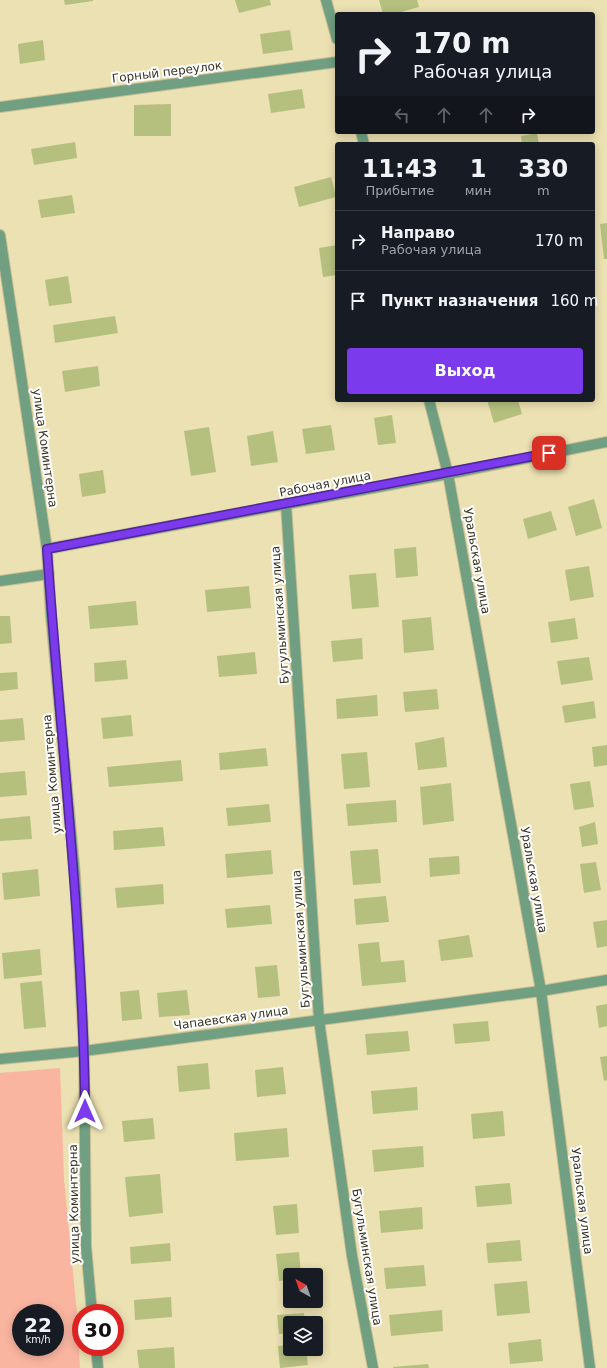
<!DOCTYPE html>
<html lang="ru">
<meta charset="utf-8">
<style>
:root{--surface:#171b24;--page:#242831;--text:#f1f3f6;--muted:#9ea1a6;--line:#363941;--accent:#7c3aed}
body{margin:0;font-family:"DejaVu Sans",sans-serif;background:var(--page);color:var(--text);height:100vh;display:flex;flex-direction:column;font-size:15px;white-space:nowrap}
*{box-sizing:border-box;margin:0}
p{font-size:13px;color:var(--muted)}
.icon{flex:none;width:22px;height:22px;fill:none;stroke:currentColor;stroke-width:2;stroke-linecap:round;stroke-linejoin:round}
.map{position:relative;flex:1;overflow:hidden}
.drawer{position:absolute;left:335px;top:142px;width:260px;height:260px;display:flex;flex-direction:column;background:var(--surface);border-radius:4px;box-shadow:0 2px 10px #0003}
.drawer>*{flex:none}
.top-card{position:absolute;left:335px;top:12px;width:260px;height:122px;border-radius:4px;box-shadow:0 2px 10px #0003;background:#171b24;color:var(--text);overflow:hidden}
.needle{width:26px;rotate:320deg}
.tools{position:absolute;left:283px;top:1268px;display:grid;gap:8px}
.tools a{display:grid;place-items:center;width:40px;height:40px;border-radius:4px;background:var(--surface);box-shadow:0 2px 10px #0003;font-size:20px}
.speed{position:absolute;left:12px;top:1304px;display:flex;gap:8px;font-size:20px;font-weight:700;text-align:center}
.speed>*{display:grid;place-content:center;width:52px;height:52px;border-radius:50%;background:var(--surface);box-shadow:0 2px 10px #0003;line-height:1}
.speed small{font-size:10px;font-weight:400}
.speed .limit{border:6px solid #d22;background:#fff;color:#111}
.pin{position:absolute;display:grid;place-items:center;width:34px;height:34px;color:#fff;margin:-17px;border-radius:8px;box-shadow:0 2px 6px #0006}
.me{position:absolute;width:44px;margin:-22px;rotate:0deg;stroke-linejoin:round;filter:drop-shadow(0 0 3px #0008)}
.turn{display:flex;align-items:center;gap:14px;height:84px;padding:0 12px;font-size:18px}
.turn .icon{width:52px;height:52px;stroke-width:2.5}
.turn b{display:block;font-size:28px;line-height:34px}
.lanes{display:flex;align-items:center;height:38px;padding:0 12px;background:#0003;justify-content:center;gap:20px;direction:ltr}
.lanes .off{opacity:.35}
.eta{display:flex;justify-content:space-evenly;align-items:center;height:68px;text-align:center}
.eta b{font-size:24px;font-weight:700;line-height:28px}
.cta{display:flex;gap:8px;margin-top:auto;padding:8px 12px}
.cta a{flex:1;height:46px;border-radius:4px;background:var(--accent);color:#fff;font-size:16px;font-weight:700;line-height:46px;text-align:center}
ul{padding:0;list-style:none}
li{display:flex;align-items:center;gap:12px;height:60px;padding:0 12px;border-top:1px solid var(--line)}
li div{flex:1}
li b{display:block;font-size:15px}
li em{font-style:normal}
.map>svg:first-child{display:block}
</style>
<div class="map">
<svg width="607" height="1368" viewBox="0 0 607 1368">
<rect width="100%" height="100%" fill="#ece1b2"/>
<path fill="#fab5a1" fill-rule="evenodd" d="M60,1068l4,111 13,135 3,54h-80v-295zM21,1313h34v34h-34z"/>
<g fill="#b5c07f">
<polygon points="64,0 93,0 93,1 65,5"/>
<polygon points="235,0 270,0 271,5 239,13"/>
<polygon points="379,0 417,0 419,7 394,14 383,14"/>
<polygon points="290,30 293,50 263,54 260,34"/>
<polygon points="43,40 45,60 20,64 18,44"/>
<polygon points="302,89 305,108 271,113 268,94"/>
<polygon points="171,104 171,136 134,136 134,105"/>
<polygon points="537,133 539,144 522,144 521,136"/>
<polygon points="75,142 77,158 34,165 31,149"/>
<polygon points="331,177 336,197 299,207 294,187"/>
<polygon points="72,195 75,213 41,218 38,200"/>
<polygon points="607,223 607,259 604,259 600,224"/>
<polygon points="337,245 337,275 323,277 319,248"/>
<polygon points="68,276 72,303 49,306 45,280"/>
<polygon points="115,316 118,333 55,343 53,325"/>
<polygon points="98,366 100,386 65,392 62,371"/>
<polygon points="487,400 518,400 522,414 494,423"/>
<polygon points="392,415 396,443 378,445 374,418"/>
<polygon points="331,425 335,450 306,454 302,429"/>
<polygon points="209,427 216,472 191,476 184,431"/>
<polygon points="273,431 278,462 251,466 247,436"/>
<polygon points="103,470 106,493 82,497 79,474"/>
<polygon points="594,499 602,528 576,536 568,507"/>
<polygon points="551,511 557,530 528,539 523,519"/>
<polygon points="416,547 418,576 396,578 394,549"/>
<polygon points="589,566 594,597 570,601 565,570"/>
<polygon points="376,573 379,607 352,609 349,575"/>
<polygon points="249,586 251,608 207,612 205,590"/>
<polygon points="136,601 138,625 90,629 88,606"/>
<polygon points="0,616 10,616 12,643 0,644"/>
<polygon points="431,617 434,650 404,653 402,620"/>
<polygon points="575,618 578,639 551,643 548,622"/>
<polygon points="362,638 363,659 333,662 331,641"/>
<polygon points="255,652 257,674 219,677 217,656"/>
<polygon points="589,657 593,680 561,685 557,661"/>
<polygon points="126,660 128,679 95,682 94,663"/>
<polygon points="17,672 18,689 0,691 0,673"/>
<polygon points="437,689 439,709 405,712 403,692"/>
<polygon points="377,695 378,716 337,719 336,699"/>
<polygon points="594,701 596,718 565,723 562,706"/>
<polygon points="131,715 133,736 103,739 101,718"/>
<polygon points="23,718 25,740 0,742 0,720"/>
<polygon points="444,737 447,767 418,770 415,743"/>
<polygon points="607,745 607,765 594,767 592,747"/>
<polygon points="266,748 268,766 220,770 219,753"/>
<polygon points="367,752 370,787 344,789 341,754"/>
<polygon points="181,760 183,781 109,787 107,767"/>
<polygon points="25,771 27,795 0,797 0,773"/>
<polygon points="590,781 594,807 574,810 570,784"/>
<polygon points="451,783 454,821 423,825 420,787"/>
<polygon points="396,800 397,822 348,826 346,804"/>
<polygon points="269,804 271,822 228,826 226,808"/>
<polygon points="30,816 32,839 0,841 0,819"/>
<polygon points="595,822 598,844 582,847 579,827"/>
<polygon points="163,827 165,846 114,850 113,831"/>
<polygon points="378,849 381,883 353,885 350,851"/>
<polygon points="271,850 273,874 227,878 225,854"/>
<polygon points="459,856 460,874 430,877 429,858"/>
<polygon points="596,862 601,890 584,893 580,864"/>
<polygon points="38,869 40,896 4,900 2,873"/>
<polygon points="163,884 164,904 117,908 115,888"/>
<polygon points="386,896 389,922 356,925 354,899"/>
<polygon points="270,905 272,924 227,928 225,909"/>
<polygon points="607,920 607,946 597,948 593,922"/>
<polygon points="469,935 473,957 441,961 438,940"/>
<polygon points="379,942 381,962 404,960 406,982 362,986 358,944"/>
<polygon points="40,949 42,975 4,979 2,953"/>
<polygon points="277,965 280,996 258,998 255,967"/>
<polygon points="42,981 46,1027 24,1029 20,983"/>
<polygon points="139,990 142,1019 122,1021 120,992"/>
<polygon points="187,990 190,1015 159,1017 157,993"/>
<polygon points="607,1004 607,1026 599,1028 596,1006"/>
<polygon points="488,1021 490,1041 455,1044 453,1024"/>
<polygon points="408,1031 410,1051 367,1055 365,1034"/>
<polygon points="607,1056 607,1080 604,1081 600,1057"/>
<polygon points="208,1063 210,1089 179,1092 177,1066"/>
<polygon points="283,1067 286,1094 257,1097 255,1070"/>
<polygon points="417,1087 418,1110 373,1114 371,1091"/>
<polygon points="503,1111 505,1136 473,1139 471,1114"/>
<polygon points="153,1118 155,1139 124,1142 122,1121"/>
<polygon points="287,1128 289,1157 236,1161 234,1133"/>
<polygon points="423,1146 424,1167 374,1172 372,1150"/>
<polygon points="160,1174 163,1213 129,1217 125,1177"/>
<polygon points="510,1183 512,1204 477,1207 475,1186"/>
<polygon points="297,1204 299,1233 276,1235 273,1206"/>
<polygon points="422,1207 423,1229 381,1233 379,1211"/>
<polygon points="520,1240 522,1261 488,1263 486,1243"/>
<polygon points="170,1243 171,1261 131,1264 130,1247"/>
<polygon points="299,1252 301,1275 290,1275 290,1280 279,1281 276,1254"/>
<polygon points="424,1265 426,1286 386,1289 384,1268"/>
<polygon points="527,1281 530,1313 497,1316 494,1284"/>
<polygon points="171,1297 172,1317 135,1320 134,1300"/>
<polygon points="442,1310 443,1331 391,1336 389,1315"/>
<polygon points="304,1313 305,1323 290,1323 290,1333 279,1334 277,1315"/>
<polygon points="541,1339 543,1361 510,1364 508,1343"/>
<polygon points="290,1345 290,1349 306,1349 308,1365 280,1368 278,1346"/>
<polygon points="174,1347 175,1368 139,1368 137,1350"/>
<polygon points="428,1364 429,1368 393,1368 393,1367"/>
</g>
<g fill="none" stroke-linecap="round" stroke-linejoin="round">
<defs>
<g id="street">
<polyline points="326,0 337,39"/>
<polyline points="0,107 337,62"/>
<polyline points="361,132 364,144"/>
<polyline points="0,235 47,549 51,616 75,875 84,1051 86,1246 92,1313"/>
<polyline points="429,400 448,474 541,991 590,1368"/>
<polyline points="286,504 319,1020 352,1256 373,1368"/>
<polyline points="47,549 448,474 607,442"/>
<polyline points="0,581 49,574"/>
<polyline points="0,1059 84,1051 541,991 607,980"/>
<polyline points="96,1347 98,1368"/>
</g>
</defs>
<use href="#street" stroke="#c8be95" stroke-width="12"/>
<use href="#street" stroke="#709f82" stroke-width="10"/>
</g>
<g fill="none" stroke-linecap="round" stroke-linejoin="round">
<defs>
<path id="route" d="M85,1111c-2,-188 -25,-375 -38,-562l502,-96"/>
</defs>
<use href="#route" stroke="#51269a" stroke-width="10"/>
<use href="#route" stroke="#7c3aed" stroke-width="7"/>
</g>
<g text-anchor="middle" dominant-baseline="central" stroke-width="4" stroke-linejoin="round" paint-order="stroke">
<g font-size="12" fill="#383421" stroke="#fff">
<text transform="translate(167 72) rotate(-7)">Горный переулок</text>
<text transform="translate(45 448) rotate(82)">улица Коминтерна</text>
<text transform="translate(325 484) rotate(-11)">Рабочая улица</text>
<text transform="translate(477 561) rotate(80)">Уральская улица</text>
<text transform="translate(280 615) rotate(-94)">Бугульминская улица</text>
<text transform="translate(52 774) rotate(-95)">улица Коминтерна</text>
<text transform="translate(534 880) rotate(80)">Уральская улица</text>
<text transform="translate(301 939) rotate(-94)">Бугульминская улица</text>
<text transform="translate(231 1018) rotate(-8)">Чапаевская улица</text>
<text transform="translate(582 1201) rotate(83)">Уральская улица</text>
<text transform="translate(74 1204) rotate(-91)">улица Коминтерна</text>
<text transform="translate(367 1257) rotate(81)">Бугульминская улица</text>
</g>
</g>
</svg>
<div class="tools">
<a><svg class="needle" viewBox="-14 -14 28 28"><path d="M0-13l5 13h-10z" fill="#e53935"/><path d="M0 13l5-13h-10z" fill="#9ea1a6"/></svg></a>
<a><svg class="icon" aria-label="layers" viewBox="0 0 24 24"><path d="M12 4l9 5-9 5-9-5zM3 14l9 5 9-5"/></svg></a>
</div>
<div class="speed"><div>22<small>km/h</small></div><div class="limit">30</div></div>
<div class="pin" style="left:549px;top:453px;background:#d93025"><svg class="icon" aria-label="arrive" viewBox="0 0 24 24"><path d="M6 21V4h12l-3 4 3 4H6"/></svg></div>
<svg class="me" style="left:85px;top:1111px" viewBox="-20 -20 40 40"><path d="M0-17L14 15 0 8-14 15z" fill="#7c3aed" stroke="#fff" stroke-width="4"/></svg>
<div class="top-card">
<div class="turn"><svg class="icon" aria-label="right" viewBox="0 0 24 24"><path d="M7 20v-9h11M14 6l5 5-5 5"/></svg><div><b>170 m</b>Рабочая улица</div></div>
<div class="lanes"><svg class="icon off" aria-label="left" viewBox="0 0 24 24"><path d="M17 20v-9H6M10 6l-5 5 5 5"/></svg><svg class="icon off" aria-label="ahead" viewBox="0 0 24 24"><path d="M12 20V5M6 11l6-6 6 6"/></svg><svg class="icon off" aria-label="ahead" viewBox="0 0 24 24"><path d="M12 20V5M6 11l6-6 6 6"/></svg><svg class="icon" aria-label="right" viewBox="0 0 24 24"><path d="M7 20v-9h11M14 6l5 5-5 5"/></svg></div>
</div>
<section class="drawer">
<div class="eta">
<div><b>11:43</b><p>Прибытие</p></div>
<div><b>1</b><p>мин</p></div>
<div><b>330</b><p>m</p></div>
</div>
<ul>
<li><svg class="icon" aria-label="right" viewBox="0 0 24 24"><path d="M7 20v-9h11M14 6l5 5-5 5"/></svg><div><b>Направо</b><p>Рабочая улица</p></div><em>170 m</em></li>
<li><svg class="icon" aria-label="arrive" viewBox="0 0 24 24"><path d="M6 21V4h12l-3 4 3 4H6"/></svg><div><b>Пункт назначения</b></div><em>160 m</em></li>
</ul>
<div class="cta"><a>Выход</a></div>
</section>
</div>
